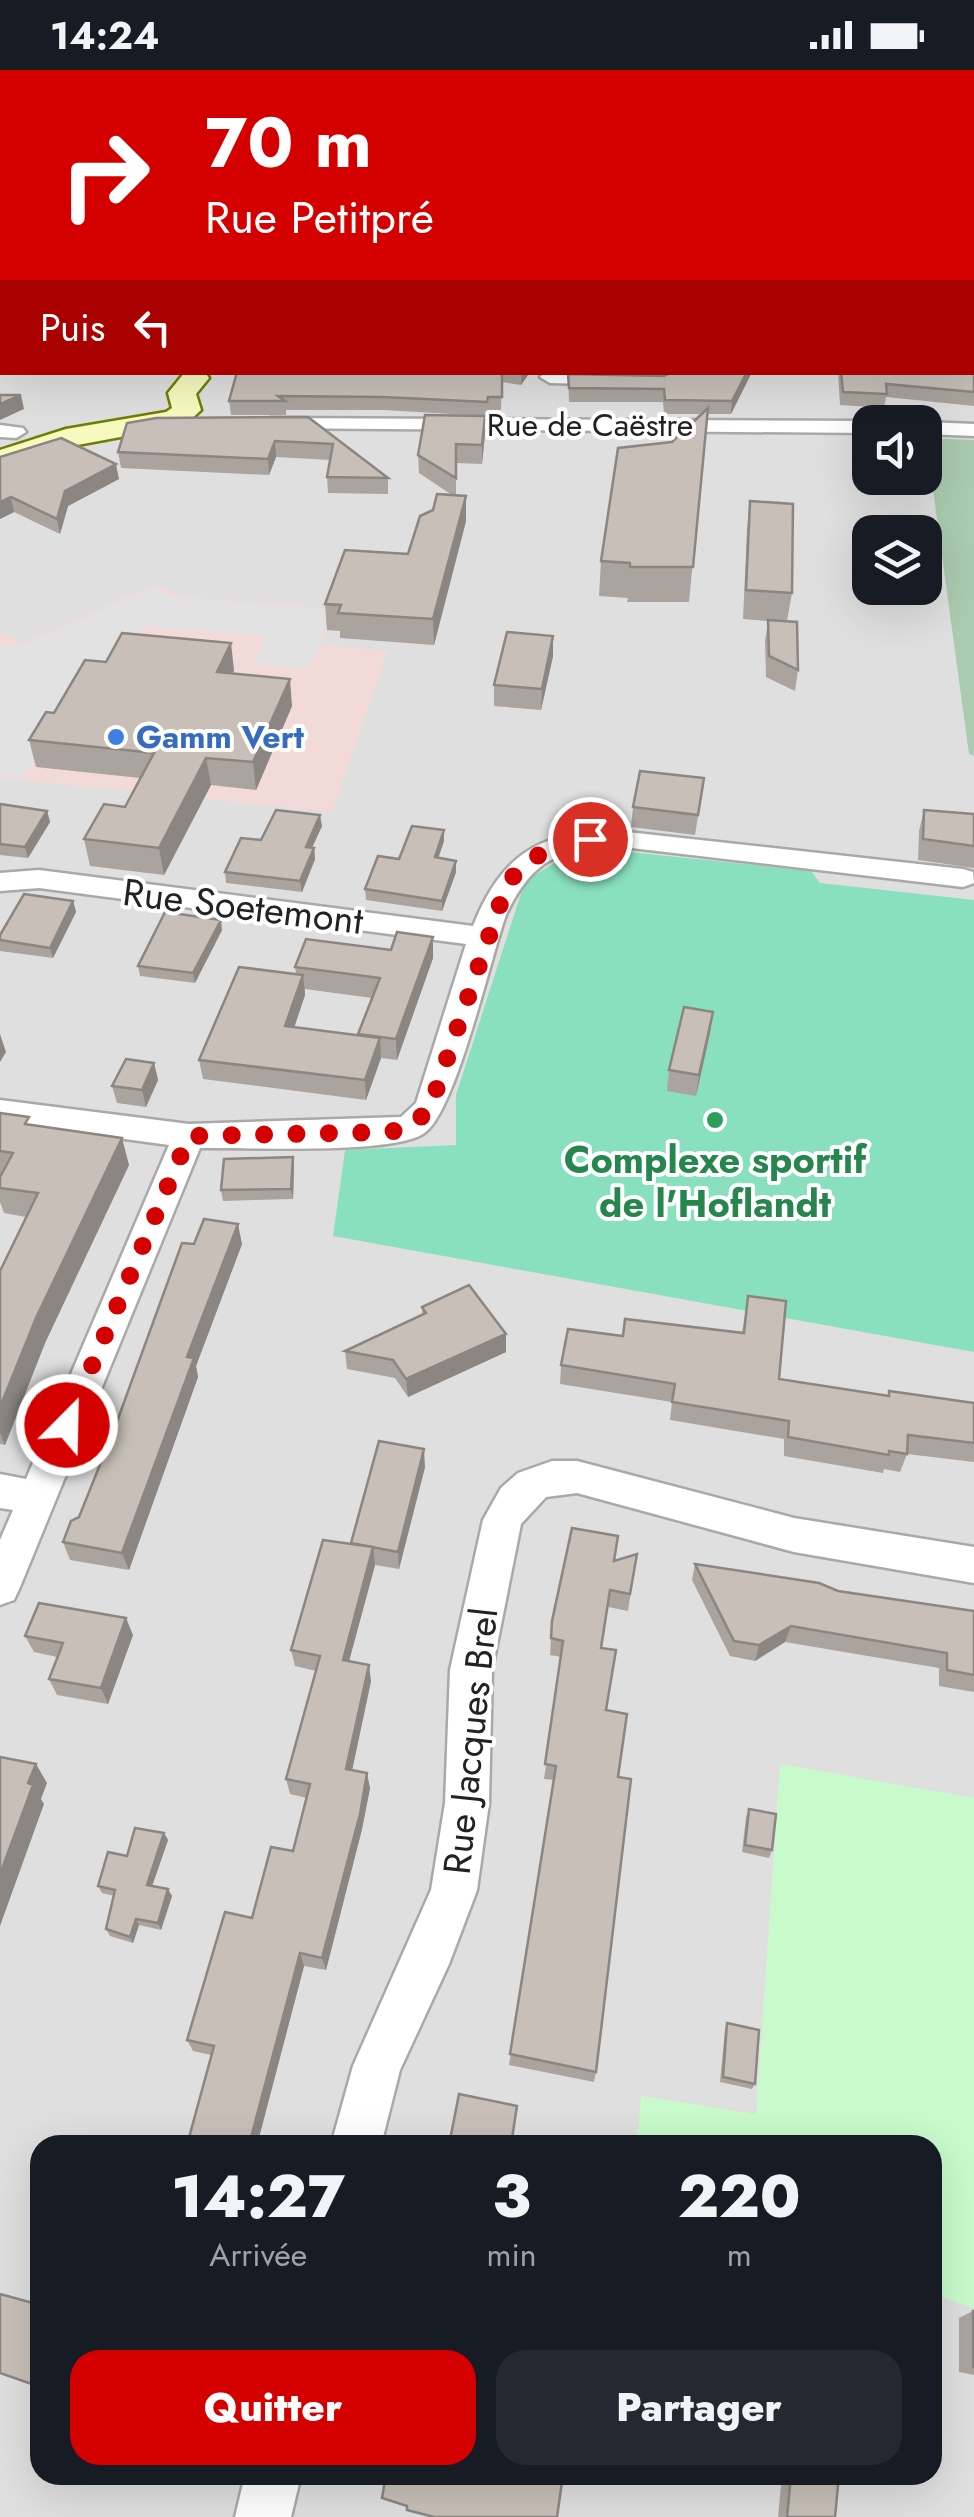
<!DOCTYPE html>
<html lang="fr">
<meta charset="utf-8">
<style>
:root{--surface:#171b24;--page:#242831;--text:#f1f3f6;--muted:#9ea1a6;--accent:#d40000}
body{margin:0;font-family:Jost,sans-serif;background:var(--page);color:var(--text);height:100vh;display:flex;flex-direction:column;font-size:38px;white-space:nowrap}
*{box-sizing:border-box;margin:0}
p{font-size:32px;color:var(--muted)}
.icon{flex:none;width:55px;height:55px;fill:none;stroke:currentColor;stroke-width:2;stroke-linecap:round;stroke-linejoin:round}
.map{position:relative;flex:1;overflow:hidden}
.panel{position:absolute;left:30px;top:2065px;width:912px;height:350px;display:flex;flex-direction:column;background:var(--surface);border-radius:30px;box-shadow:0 10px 40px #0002}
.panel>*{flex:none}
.hud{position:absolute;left:0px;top:0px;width:975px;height:305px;box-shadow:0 10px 40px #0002;background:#d40000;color:#fff;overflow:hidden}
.buttons{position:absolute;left:852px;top:335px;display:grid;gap:20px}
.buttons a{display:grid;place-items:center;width:90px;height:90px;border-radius:20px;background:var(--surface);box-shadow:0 10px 40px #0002;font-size:50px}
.pin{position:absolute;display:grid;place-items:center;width:85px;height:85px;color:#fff;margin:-42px;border:5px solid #fff;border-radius:50%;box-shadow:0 2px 10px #0007}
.me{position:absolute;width:110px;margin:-55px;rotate:23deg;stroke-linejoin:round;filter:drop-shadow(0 0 8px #0008)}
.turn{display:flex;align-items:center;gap:35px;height:210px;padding:0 40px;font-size:45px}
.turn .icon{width:130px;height:130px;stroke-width:2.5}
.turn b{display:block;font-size:70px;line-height:85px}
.then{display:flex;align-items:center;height:95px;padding:0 40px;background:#0003;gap:20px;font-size:38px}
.eta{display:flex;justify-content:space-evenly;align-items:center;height:170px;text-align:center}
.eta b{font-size:60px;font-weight:800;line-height:70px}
.cta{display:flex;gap:20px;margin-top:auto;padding:20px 40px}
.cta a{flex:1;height:115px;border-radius:30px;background:var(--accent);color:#fff;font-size:40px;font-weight:800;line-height:115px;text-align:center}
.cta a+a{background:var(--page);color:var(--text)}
.status{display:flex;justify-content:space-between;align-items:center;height:70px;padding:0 50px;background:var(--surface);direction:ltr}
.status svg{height:28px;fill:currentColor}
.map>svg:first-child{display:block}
</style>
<div class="status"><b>14:24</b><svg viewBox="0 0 49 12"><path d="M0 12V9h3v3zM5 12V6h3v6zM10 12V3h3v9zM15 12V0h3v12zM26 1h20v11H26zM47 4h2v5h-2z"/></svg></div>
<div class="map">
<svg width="974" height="2447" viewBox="0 0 974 2447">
<rect width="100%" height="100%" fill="#f2efe9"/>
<path fill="#e0dfdf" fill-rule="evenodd" d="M0,0h974l-1,144 -1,-142h-970v300h970l2,-118v2263h-974zM870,352h55v56h-55zM870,462h55v56h-55zM40,2075h892v330h-892z"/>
<polygon fill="#f2dad9" points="156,514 182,527 335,539 321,575 388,581 332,742 0,708 0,561 21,575"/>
<polygon fill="#aacbaf" points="926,368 974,370 974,686 969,684"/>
<polygon fill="#c8facc" points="780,1694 974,1728 974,2238 933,2224 932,2075 637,2075 641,2026 756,2044"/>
<polygon fill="#88e0be" points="600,779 811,801 820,813 974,830 974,1282 333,1166 345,1080 456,1075 456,1025 525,811 569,784"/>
<polygon fill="#e2e2e2" points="153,517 172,527 332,540 310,599 255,594 266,566 143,556 110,616 79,614 23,708 0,706 0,576 19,577"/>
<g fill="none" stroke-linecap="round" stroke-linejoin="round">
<defs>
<g id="street">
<rect x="972" y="184" width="2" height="10"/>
<rect x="972" y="232" width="2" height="10"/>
<polygon points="545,302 693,302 663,316 550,313 540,307"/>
<polygon points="271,348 870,351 876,352 870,352 870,363 264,358 264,350"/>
<polygon points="923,352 925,352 974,354 974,366 925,364"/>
<polygon points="0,355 23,358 26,362 16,368 0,367"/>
<path d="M609,760l354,39 10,3 1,11 -11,4 -340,-40c-61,-1 -91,12 -117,68 -15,40 -51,201 -83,219 -35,21 -176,13 -223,14l-180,439 -6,13 -14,5v-65l13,-30 -13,-2v-34l26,5 143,-334 -169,-23v-22l189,24 212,-7 15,-14 50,-159 -427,-56 -39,3v-18l39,-3 434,56c27,-68 63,-93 136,-96z"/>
<polygon points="552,1391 577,1391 794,1448 974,1477 974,1513 794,1482 577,1423 546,1427 521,1454 492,1600 489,1733 477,1820 449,1894 400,2000 381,2075 331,2075 353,1996 431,1820 445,1733 450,1600 483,1450 501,1418 518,1403"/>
<polygon points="245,2405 301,2405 291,2447 235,2447"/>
</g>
<polygon id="secondary" points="185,302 205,302 209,308 196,324 201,340 185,355 72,376 0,399 0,380 66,359 166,342 172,338 168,323"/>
</defs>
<use href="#street" stroke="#a9a9a9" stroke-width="5"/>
<use href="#secondary" stroke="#707d05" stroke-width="5"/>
<use href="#street" fill="#fff" fill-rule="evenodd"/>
<use href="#secondary" fill="#f7fabf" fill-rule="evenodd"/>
</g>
<g fill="#aba49e" fill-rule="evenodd">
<polygon points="974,282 974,336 886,327 884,338 840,335 838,302 972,302"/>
<polygon points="237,302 530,302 521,315 502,312 501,340 488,340 487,346 383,340 286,340 286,345 231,345 229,331"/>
<polygon points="672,302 752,302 731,344 707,344 689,532 627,532 628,528 599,526 601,491 672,372 701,344 664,344 663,332 569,332 568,304 664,306"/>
<polygon points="308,347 388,408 388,424 328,423 327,407 330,390 276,387 269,405 121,398 118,382"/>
<polygon points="485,364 482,394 456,393 456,425 466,426 466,451 434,575 340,568 340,561 327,560 325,534 408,484 433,440 452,425 419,403 418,385"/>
<polygon points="0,387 119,409 68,436 60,464 14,442 0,449"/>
<polygon points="750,431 792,523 787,551 798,600 795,621 766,607 765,571 768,551 743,549 747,460"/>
<polygon points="553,566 553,586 541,640 494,636 494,615"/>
<polygon points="234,600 233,604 292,636 256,720 211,715 164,805 90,796 84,769 125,737 140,708 36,697 29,670"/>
<polygon points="704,708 695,765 631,757 633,737"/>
<polygon points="0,734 47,741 50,752 28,788 0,785"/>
<polygon points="924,740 974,744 974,798 918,790 919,761"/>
<polygon points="322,756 312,778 314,778 315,789 302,822 226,813 225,802 261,770"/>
<polygon points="444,771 438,788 456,802 442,841 366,830 365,819 399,789"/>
<polygon points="73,831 76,842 53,888 0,881 0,865"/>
<polygon points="222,860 195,913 140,906 138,896"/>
<path d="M391,880l42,8 -36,102 -16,-2 -15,42 -163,-21 -4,-19 97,-86 -1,-7zM305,919l67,9 -14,37 -64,-8 11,-32z"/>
<polygon points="710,963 696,1026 667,1021 669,1000"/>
<polygon points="154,993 158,1010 146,1037 117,1033 112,1016"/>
<polygon points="0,1043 129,1095 45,1273 5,1375 0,1374 0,1201 26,1147 4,1143 0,1132"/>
<polygon points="294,1098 293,1129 223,1131 221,1120"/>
<polygon points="194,1174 242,1174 196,1296 198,1307 129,1500 70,1490 63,1472 79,1447"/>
<polygon points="748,1226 779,1309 888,1326 889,1321 974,1333 974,1392 907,1384 900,1402 884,1399 883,1403 784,1386 784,1369 670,1350 672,1332 560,1314 561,1295 623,1266 742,1263"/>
<polygon points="422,1237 506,1264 506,1282 408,1327 395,1308 347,1299 345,1281 422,1245"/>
<polygon points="425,1397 399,1499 375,1495 349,1591 371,1611 352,1700 370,1718 362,1759 326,1900 304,1896 257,2075 187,2075 211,1985 193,1981 187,1970 252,1848 293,1781 307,1728 290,1724 286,1709 316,1601 295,1596 291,1580 351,1474"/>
<polygon points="615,1491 634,1501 628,1541 608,1537 601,1578 607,1640 618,1707 596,2002 594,2012 509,1995 554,1710 544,1709 561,1587 550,1585 552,1551"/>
<polygon points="695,1494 838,1521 974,1541 974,1622 939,1616 939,1598 785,1572 755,1591 730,1586 692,1510"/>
<polygon points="133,1565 108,1634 57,1625 49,1609 57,1587 34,1582 25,1566"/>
<polygon points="749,1739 772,1780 769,1788 742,1782 746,1747"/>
<polygon points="164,1763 168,1770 152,1816 172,1826 161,1860 139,1855 133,1873 110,1866 106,1859 114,1826 102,1823 98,1816 127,1786"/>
<polygon points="727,1953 755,2014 752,2019 720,2012 725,1959"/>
<polygon points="973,2241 974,2241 974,2305 959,2302 959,2248"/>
<polygon points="782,2405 839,2405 835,2447 778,2447"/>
</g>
<g fill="#8b8681">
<polygon points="497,0 536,0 527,2 494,2"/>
<polygon points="522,302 530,302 521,315"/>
<polygon points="747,302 752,302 731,344 732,331"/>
<polygon points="21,325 24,339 0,350 0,334"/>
<polygon points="485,346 485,364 482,394 482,375"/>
<polygon points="275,371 276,387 269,405 268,389"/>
<polygon points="116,394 119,409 68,436 60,464 57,449 65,421"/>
<polygon points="466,426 466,451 434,575 433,549"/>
<polygon points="11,427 14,442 0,449 0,432"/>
<polygon points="553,566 553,586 541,640 542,619"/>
<polygon points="231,573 234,600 221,629 217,602"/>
<polygon points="290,609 292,636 256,720 253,692"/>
<polygon points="206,688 211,715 164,805 159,778"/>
<polygon points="47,741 50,752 28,788 25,777"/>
<polygon points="320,745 322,756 307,788 306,777"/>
<polygon points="444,760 444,771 435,798 435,787"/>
<polygon points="314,778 315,789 302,822 300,811"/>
<polygon points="456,791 456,802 442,841 442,831"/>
<polygon points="73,831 76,842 53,888 50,878"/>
<polygon points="221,850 222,860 195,913 193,903"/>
<polygon points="433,867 433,888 397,990 396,969"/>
<polygon points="303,905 305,925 288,976 285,956"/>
<polygon points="713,942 710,963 696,1026 699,1005"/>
<polygon points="0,964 6,982 0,992"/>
<polygon points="380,968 381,988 366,1030 365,1010"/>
<polygon points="154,993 158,1010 146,1037 142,1020"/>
<polygon points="122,1068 129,1095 45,1273 5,1375 0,1363 0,1337 36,1248"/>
<polygon points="293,1087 294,1098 293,1129 291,1119"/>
<polygon points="238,1154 242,1174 196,1296 198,1307 129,1500 122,1483 187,1287"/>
<polygon points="506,1264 506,1282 408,1327 406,1309"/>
<polygon points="424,1379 425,1397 399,1499 398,1482"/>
<polygon points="373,1477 375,1495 345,1606 343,1590"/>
<polygon points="126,1548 133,1565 108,1634 101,1618"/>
<polygon points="791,1556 785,1572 755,1591 759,1575"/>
<polygon points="369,1595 371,1611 349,1715 346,1699"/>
<polygon points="36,1694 47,1713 41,1729 44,1734 0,1856 0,1804 28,1713"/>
<polygon points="367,1703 370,1718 362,1759 326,1900 322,1888"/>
<polygon points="164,1763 168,1770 150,1822 147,1815"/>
<polygon points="168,1819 172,1826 161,1860 158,1853"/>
<polygon points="136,1849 139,1855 133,1873 130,1867"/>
<polygon points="300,1883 304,1896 257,2075 249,2075"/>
</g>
<g fill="#c7bfb8" stroke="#8b8681" stroke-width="2.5">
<polygon points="0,0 497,0 494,1 500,2 2,2 2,88 0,88 0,37 2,37 2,24 0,24"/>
<polygon points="861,0 881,0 891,2 854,2"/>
<polygon points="972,22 974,23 974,120 972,121"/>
<polygon points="0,158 2,158 2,225 0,223"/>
<polygon points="2,238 2,253 0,253 0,240"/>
<polygon points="972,282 974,282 974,322 886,314 887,324 843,322 841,302 972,302"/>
<polygon points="237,302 502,302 502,327 488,327 487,332 383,327 278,326 285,331 229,331"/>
<polygon points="672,302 747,302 732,331 665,330 664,319 569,318 568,304 664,306"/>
<polygon points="0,325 21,325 0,334"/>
<polygon points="708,338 693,497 630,497 630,493 601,491 618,378 672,372"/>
<polygon points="425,345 485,346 482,375 456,374 456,408 418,385"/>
<polygon points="308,347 388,408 327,407 333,374 275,371 268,389 118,382 127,353 156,348"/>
<polygon points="61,368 116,394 65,421 57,449 11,427 0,432 0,387"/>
<polygon points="437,424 466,426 433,549 338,543 341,535 325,534 345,480 408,484 420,446 433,440"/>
<polygon points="750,431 793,434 792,523 746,520"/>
<polygon points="768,550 797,552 798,600 769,586"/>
<polygon points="507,562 553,566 542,619 494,615"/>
<polygon points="122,563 231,573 217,602 290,609 253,692 206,688 159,778 84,769 104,734 125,737 154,683 29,670 46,642 54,643 85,590 106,592"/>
<polygon points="640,701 704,708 698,745 633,737"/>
<polygon points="0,734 47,741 25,777 0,774"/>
<polygon points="276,740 320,745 306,777 314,778 300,811 225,802 241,768 261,770"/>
<polygon points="924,740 974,744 974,776 923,769"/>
<polygon points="412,756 444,760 435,787 456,791 442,831 365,819 378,786 399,789"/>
<polygon points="24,824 73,831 50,878 0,870 0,865"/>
<polygon points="165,842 221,850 193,903 138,896"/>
<polygon points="397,862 433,867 396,969 358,964 380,908 295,897 306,869 391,880"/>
<polygon points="239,897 303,905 285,956 380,968 365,1010 199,990"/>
<polygon points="684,937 713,942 699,1005 669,1000"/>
<polygon points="126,989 154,993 142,1020 112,1016"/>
<polygon points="0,1043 29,1047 25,1054 122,1068 36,1248 0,1337 0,1201 38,1123 0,1118 0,1107 13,1083 0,1081"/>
<polygon points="293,1087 291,1119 221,1120 224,1089"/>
<polygon points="204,1149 238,1154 187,1287 194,1288 122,1483 63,1472 71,1451 79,1447 115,1357 182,1173 194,1174"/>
<polygon points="469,1215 506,1264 406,1309 393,1290 345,1281 426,1243 422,1237"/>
<polygon points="748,1226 786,1231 779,1309 889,1326 889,1321 974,1333 974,1373 908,1365 907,1384 889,1381 889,1385 788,1367 789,1351 672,1332 675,1314 561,1295 568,1259 623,1266 625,1249 744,1263"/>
<polygon points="379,1371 424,1379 398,1482 351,1473"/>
<polygon points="572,1458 618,1466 614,1491 637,1484 630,1524 610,1520 601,1578 616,1580 606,1640 627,1644 618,1707 631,1709 596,2002 510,1984 556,1696 545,1694 563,1571 551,1568 552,1551"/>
<polygon points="323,1470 373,1477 343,1590 369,1595 346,1699 367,1703 360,1744 322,1888 300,1883 249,2075 187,2075 214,1976 187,1970 225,1842 252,1848 271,1777 293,1781 310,1714 286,1709 320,1586 291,1580"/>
<polygon points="695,1494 819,1513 838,1521 974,1541 974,1605 947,1600 947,1583 791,1556 759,1575 734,1571"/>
<polygon points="39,1533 126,1548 101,1618 49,1609 63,1573 25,1566"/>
<polygon points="0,1687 36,1694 28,1713 33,1715 0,1804"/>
<polygon points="749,1739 776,1744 772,1780 745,1775"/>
<polygon points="135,1758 164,1763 147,1815 168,1819 158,1853 136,1849 130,1867 106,1859 115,1820 98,1816 108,1782 127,1786"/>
<polygon points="727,1953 759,1960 755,2014 723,2007"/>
<polygon points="459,2024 517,2036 511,2075 449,2075"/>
<polygon points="0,2224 40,2235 40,2317 0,2303"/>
<rect x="973" y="2241" width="1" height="56"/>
<polygon points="386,2405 563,2405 557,2447 434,2447 407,2440 407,2436 382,2428"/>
<polygon points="791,2405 839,2405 835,2447 787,2447"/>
</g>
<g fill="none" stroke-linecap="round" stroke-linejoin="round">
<polyline stroke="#d40000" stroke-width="18" stroke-dasharray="0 32.4" points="67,1355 189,1066 390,1062 412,1056 430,1038 508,811 541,783 590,769"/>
</g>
<circle fill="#3f7fe0" stroke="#fff" stroke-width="4" cx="116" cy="667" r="10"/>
<circle fill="#2e9e5b" stroke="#fff" stroke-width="4" cx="715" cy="1050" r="10"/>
<g text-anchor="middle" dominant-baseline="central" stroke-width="8" stroke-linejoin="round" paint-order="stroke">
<g font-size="32" fill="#222" stroke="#fff">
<text x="590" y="355">Rue de Caëstre</text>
</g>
<g font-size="32" font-weight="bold" fill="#366cbe" stroke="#fff" text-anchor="start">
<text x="136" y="667">Gamm Vert</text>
</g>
<g font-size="38" fill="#222" stroke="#fff">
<text transform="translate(243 836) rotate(7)">Rue Soetemont</text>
<text transform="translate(470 1671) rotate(-84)">Rue Jacques Brel</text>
</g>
<g font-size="38" font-weight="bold" fill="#27864d" stroke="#fff">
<text x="715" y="1089">Complexe sportif<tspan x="715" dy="44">de l'Hoflandt</tspan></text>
</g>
</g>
</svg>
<div class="buttons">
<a><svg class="icon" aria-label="sound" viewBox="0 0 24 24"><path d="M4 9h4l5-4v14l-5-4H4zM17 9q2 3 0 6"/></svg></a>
<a><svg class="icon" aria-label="layers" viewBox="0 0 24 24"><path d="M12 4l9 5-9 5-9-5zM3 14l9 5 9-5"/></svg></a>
</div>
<div class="pin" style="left:590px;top:769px;background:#d93025"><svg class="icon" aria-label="arrive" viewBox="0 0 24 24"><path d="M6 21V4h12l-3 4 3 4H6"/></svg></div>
<svg class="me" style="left:67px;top:1355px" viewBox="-20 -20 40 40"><circle r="17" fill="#d40000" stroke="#fff" stroke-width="3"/><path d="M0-11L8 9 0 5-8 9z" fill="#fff"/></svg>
<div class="hud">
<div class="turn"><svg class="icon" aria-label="right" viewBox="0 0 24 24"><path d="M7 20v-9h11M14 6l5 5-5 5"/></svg><div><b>70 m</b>Rue Petitpré</div></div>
<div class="then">Puis<svg class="icon" aria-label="left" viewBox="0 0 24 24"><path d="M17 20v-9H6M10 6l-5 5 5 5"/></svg></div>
</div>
<section class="panel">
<div class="eta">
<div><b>14:27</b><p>Arrivée</p></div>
<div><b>3</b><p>min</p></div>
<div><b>220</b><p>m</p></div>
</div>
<div class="cta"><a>Quitter</a><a>Partager</a></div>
</section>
</div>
